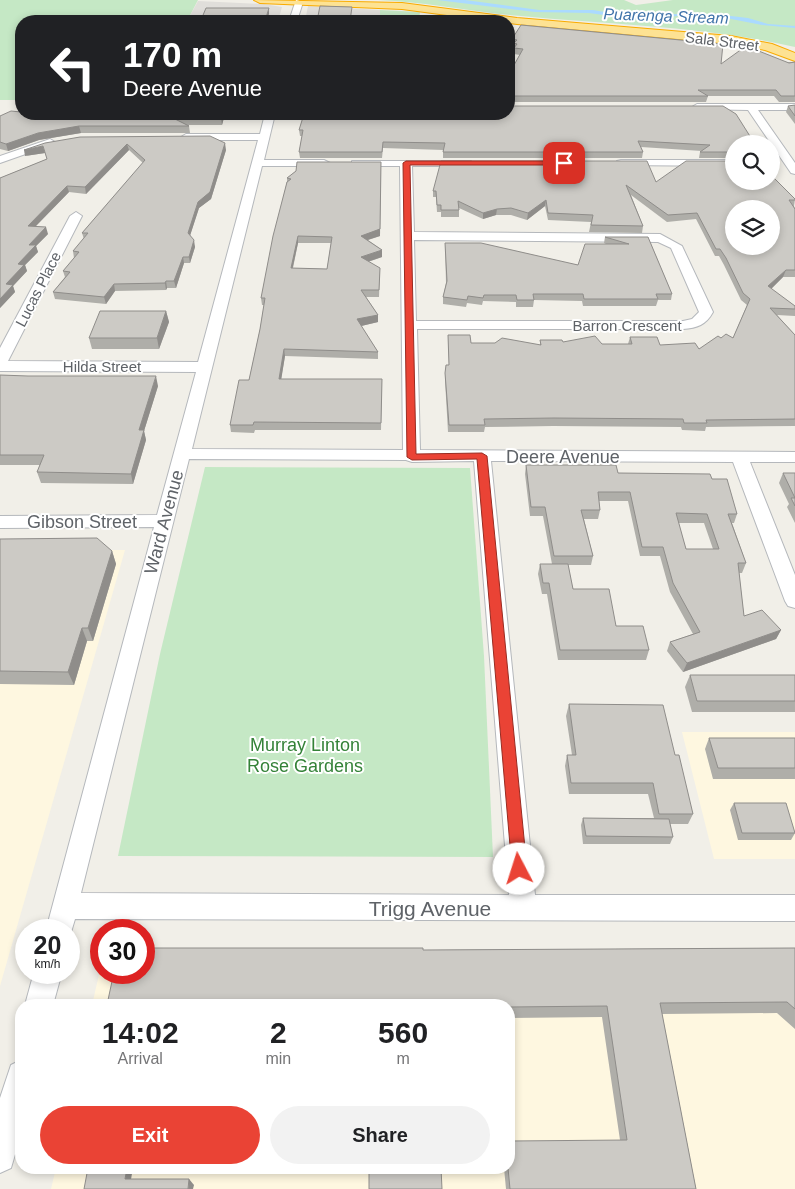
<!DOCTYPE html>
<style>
:root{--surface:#fff;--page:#f2f2f2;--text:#202124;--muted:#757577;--accent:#ea4335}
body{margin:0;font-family:Helvetica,sans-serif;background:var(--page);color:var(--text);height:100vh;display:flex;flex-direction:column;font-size:19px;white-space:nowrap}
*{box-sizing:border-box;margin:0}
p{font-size:16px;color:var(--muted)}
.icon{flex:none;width:28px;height:28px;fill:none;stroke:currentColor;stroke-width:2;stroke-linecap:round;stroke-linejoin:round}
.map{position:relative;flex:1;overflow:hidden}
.side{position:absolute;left:15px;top:999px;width:500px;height:175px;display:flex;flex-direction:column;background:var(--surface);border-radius:20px;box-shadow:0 2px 8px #0003}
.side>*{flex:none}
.guide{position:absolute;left:15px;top:15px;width:500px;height:105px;border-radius:20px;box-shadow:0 2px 8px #0003;background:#202124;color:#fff;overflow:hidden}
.controls{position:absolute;left:725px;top:135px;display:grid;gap:10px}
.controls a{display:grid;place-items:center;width:55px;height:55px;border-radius:50%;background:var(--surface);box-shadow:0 2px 8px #0003;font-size:25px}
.speed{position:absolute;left:15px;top:919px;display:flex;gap:10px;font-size:25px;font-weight:700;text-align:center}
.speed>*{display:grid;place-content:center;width:65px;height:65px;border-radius:50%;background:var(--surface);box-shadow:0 2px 8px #0003;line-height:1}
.speed small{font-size:12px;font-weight:400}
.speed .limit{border:8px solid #d22;background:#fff;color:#111}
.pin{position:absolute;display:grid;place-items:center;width:42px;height:42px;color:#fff;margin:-21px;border-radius:10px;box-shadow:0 2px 8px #0006}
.me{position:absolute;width:55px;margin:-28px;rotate:355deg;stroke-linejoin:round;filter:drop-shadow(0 0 4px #0008)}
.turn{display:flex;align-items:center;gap:18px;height:105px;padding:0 25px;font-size:22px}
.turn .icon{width:65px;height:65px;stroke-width:2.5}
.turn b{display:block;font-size:35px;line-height:42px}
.eta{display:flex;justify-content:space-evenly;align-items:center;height:85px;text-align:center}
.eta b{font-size:30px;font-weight:700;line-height:35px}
.button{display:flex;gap:10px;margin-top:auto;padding:10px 25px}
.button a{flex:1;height:58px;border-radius:30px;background:var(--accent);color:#fff;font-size:20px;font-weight:700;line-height:58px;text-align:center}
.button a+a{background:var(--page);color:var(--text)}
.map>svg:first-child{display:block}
</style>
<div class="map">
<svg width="795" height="1189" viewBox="0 0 795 1189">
<rect width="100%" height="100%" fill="#f1efe8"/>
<g fill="#fef7e0">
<polygon points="0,550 125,550 0,986"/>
<polygon points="682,732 795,732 795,859 714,859"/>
<polygon points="795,953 795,1189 51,1189 56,1168 509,1168 509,1005 92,1005 101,966 101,972 144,972"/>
</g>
<g fill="#e0deda">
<polygon points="198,1 264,4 282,7 278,21 187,21"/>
<polygon points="308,6 380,10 380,21 305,21"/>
</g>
<g fill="#c5e8c5">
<polygon points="0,0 198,0 187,21 21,21 21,100 0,100"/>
<path d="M378,0h246l12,5 37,-5h122v47c-90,-21 -183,-22 -274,-31 -48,-4 -95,-14 -143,-16z"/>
<polygon points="380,10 420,12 419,21 380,21"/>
<polygon points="205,467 470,468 484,656 493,857 118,856 160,654"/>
</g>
<polygon fill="#aadaff" points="437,0 465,0 539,10 593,10 634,17 672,14 731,16 748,18 768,24 795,26 795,28 762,25 726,18 677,16 640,20 589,13 535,12"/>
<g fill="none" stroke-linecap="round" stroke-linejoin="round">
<defs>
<g id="minor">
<polygon points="296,0 303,2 297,21 289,21"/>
<polygon points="697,104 795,104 795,110 758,110 795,163 795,174 791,173 748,110 693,109 692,107"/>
<path d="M265,114h10l-11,46h60l6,3 -6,3h-62l-70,283 211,1 -3,-284h-44l-4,-1v-4h119v4l-4,1h-55l2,66 246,2 22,12 31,66c-7,13 -16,16 -30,17h-266l3,121 375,2v10h-45l45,113v33l-7,-2 -3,-5 -52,-139 -242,-1 44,434h260v26l-720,-2 -6,20v-9h-23l108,-403 -154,1v-12l157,-1 39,-143 -196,-1v-23l70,-132 6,-4 6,4 -74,145 190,1 60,-222h-72l-5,-3 5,-3h74zM414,240l244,2 13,6 28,64 -7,7 -9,2h-267zM189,459l217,1 6,2 62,-1 35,434 -428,-2z"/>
<polygon points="50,139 55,142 54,144 0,163 0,156"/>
<polygon points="621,160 734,160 734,166 617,165 617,161"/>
<polygon points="34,972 62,972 53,1005 25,1005"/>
<polygon points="21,1060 21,1134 11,1168 0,1173 0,1098 11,1065"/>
</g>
<polygon id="highway" points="254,0 402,3 517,18 731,36 772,44 795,53 795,61 765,50 731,44 517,24 509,23 509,21 492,21 402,9 260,3"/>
</defs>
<use href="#minor" stroke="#b5b8bc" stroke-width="2"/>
<use href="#highway" stroke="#f9ab00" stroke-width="2"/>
<use href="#minor" fill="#fff" fill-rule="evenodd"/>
<use href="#highway" fill="#fde293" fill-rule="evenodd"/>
</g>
<g fill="#afaea9" fill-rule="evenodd">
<polygon points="512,39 721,64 795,62 795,102 779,102 774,96 707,96 708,96 706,102 509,102 509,103 509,74 520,55 514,54 514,45 512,45"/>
<polygon points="795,105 795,124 786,112 788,106"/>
<polygon points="510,106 753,141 752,144 734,144 734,158 699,158 700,152 702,151 641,147 643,152 642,158 443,158 443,150 383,148 382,158 300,158 299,152 302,136 300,136 299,130 509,114"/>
<polygon points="21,114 225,114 222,125 187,125 189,126 190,133 81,133 39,140 8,151 0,149 0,116"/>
<polygon points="80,137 226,150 211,199 199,208 190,235 195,247 190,263 184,263 176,288 167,288 166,290 115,291 106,304 55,299 53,292 65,277 63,271 74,258 73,251 84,239 82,233 143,163 129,150 86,194 69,192 36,226 48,234 36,246 38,252 25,265 27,271 13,286 15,292 0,308 0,178 47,159 45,153 25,156"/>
<polygon points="771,169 775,173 774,178 795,199 794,206 795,209 795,277 783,277 771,289 795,306 795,316 777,315 795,335 795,426 706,427 705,431 682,430 681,427 553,426 485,427 484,432 448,432 445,380 446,365 449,365 448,335 471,343 540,345 540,340 563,342 602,344 628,344 630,337 660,345 699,349 721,338 733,338 747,305 741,300 724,265 719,256 715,256 696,219 667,222 631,195 643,226 642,233 589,232 591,222 548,220 545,206 527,220 511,215 496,215 483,219 459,208 459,217 441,217 441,212 437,212 436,197 433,197 433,191 656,182 771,181"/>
<path d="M296,171l84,65 -12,4 14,10v7l-14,5 12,6 -1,29h-13l12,18v7l-17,4 17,26v7l-93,-3 -4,23h101l-1,51h-126l-1,3 -23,-1 -1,-7 19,-45 11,-51 4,-24h-2l-1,-7 26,-117v-3zM298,243h33l-4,26 -34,-1z"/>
<polygon points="605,237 648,237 672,294 671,300 658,300 656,306 583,306 582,301 534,300 533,307 516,307 516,302 483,301 482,305 467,303 466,307 443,304 443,297 446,283 445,243 578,265 606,244 604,243"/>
<polygon points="166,311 169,322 159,349 92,349 89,338"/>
<polygon points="0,375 158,386 144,431 146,440 133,484 41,483 37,472 40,465 0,465"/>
<path d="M526,465l92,8 94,6 25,35 -3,9h-2l14,40 -4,10h-3l5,43 37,14 -5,9 -93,33 -16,-21 3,-9 23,-8 -23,-42 -10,-36h-20l-12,-55h-29l1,9 -2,9h-14l9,37 -2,9h-23l5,24 43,37 33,24 -3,10h-88l-11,-66h-5l-4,-20 2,-10h12l-9,-48h-13l-5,-42zM678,523h26l9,26h-27z"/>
<polygon points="783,473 795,473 795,523 787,507 789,504 779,483"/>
<polygon points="0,539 112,551 116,564 93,641 87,641 74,685 0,684"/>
<polygon points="690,675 795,675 795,712 692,712 685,687"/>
<polygon points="569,704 675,755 693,814 688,824 670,824 673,837 670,844 583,844 581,825 583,818 654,818 648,794 569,794 565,766 567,755 572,755 566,716"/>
<polygon points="709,738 795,738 795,779 713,779 705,749"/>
<polygon points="734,803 795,832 795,833 791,840 738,840 730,810"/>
<polygon points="795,948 795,1029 777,1013 662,1014 696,1189 506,1189 504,1168 509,1168 620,1140 602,1017 509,1018 509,1005 111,1005 108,1000 423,950"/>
</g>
<g fill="#8f8d8a">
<polygon points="269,8 269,14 267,21 265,21"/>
<polygon points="222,114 225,114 222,125 221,118"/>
<polygon points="79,126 81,133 39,140 8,151 6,144 38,133"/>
<polygon points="225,143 226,150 211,199 199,208 189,239 188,233 198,202"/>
<polygon points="127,144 129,150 86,194 85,187"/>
<polygon points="43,146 45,153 25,156 24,150"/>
<polygon points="381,162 380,236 361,242 361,236"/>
<polygon points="67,186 69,192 30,232 28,226"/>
<polygon points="546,200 545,206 527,220 528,213"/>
<polygon points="497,209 496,215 483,219 483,213"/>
<polygon points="46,227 48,234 36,246 38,252 25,265 27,271 13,286 15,292 0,308 0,299 6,284 18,264 29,245"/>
<polygon points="298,236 298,243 291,275 291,268"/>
<polygon points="194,240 195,247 190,263 189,257"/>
<polygon points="382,250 382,257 361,264 361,257"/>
<polygon points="183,257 184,263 176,288 174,281"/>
<polygon points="786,270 783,277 766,294 768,286"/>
<polygon points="166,281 167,288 166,290 165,283"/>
<polygon points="114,284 115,291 106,304 104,297"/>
<polygon points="166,311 169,322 159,349 157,338"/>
<polygon points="378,315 378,322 357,327 357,319"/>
<polygon points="284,349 285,356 280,387 279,379"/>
<polygon points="156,376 158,386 144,431 146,440 133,484 131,474 139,430"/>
<polygon points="112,551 116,564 93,641 88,628"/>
<polygon points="82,628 87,641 74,685 68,672"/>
<polygon points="781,630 776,639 683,672 687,663"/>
<polygon points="127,1168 133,1168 130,1185 125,1179"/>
<polygon points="189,1179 194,1185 193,1189 188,1189"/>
</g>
<g fill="#cccac5" stroke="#8f8d8a" fill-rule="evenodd">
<polygon points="320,6 352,7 350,21 317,21"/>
<polygon points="206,8 269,8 265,21 191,21 192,20 201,20"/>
<polygon points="521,25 723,44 721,64 746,46 789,63 795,62 795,96 781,96 776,90 698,90 708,96 510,96 509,99 509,74 523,49 514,48 517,44 514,43 517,40 512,39"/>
<polygon points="509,105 510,106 723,106 736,114 753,141 742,141 745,144 734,144 734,152 700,152 710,145 638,141 643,152 443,152 445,143 383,142 382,152 299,152 303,130 299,130 304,114 509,114"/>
<polygon points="795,105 795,116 788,106"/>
<polygon points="11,111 21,112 21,114 222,114 221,118 173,118 189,126 79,126 38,133 6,144 0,142 0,116"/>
<polygon points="210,136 225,143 210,192 198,202 188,233 194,240 189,257 183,257 174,281 166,281 165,283 114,284 104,297 53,292 70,272 63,271 79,252 73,251 88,233 82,233 145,160 127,144 85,187 67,186 28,226 46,227 29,245 36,245 18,264 24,265 6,284 13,285 0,299 0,178 47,159 43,146 24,150 45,143 80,137"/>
<path d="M441,161h206l9,21 30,-21h48v20h37v-6l24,24v1h-6l6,9v61h-9l-18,16 27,20v3l-25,-1 25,27v84l-89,1 1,3h-23l-1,-4 -129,-1 -70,1 1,6h-36l-4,-52 1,-8h3l-1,-30h22l1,8h24l7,-5 39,7 -1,-5h22l1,2 32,-6 7,8h30l-2,-7h27l3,8 35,-2 4,6 19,-13 3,2 5,-4 7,4 17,-39 -7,-6 -17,-35 -6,-9h-4l-19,-36 -29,2 -42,-30 17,41 -52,-1 2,-10 -45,-2 -2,-13 -18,13 -17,-5 -14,1 -14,4 -25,-12 1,9h-18v-5h-4l-1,-14h-3zM734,209h37v37h-37z"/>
<path d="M297,162h84l-1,67 -19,7 21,14 -21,7 19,11 -1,22h-18l17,25 -21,4 21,33 -94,-3 -5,30h103l-1,44 -127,-1 -1,3h-23l9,-45h10l11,-51 5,-31h-4l12,-62 14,-54 4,-3 -4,-1 9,-7zM298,236l34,1 -5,32 -36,-1z"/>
<polygon points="771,169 775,173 771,174"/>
<polygon points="605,237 648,237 672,294 656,294 658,299 584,299 583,294 533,294 534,300 517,300 516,295 484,295 483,298 468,296 467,300 443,297 447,281 445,243 481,243 578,265 585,244 629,244"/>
<polygon points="100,311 166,311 157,338 89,338"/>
<polygon points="0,375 28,376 156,376 139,430 144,430 131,474 37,472 44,455 0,455"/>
<path d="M526,465h90l2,8 92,1 2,5h15l10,35h-9l18,49h-8l6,53 18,-6 19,20 -94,33 -17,-21 30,-10 -27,-49 -10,-36h-21l-12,-55h-32l2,18h-19l12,46h-39l-9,-49h-14zM676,513l31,1 12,35h-33z"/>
<polygon points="783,473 795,473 795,506 791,498 795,498"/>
<polygon points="97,538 112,551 88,628 82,628 68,672 0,671 0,539"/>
<polygon points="540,564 568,564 573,589 609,589 616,626 643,626 649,650 560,650 549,583 543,583"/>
<polygon points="690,675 795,675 795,701 697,701"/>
<polygon points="569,704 663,705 675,755 679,755 693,814 659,814 653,783 571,783 567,755 576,755"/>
<polygon points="709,738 795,738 795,768 718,768"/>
<polygon points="734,803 786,803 795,833 742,833"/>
<polygon points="583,818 669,819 673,837 586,836"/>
<polygon points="144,948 423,948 423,950 795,948 795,1009 787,1002 660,1003 696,1189 510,1189 508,1168 509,1168 509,1141 627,1140 607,1006 509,1007 509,1005 372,1005 372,1000 108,1000 114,972 144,972"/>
<polygon points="88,1168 127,1168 125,1179 189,1179 188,1189 84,1189"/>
<polygon points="369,1168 441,1168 442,1189 369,1189"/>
</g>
<polygon fill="#ea4335" stroke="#982c22" points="406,161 564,161 567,163 564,165 410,165 416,454 482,453 487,456 527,869 524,874 519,876 514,874 512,869 477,459 412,460 407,457 403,163"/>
<g text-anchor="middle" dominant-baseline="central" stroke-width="4" stroke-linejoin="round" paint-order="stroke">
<g font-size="15" fill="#5f6368" stroke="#fff">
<text transform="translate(722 41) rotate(7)">Sala Street</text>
<text transform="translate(38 289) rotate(-63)">Lucas Place</text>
<text x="627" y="325">Barron Crescent</text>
<text x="102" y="366">Hilda Street</text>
</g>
<g font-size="16" font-style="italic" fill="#4174aa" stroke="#fff">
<text transform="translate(666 16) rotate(2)">Puarenga Stream</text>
</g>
<g font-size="18" fill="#5f6368" stroke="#fff">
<text x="563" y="457">Deere Avenue</text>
<text x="82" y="522">Gibson Street</text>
<text transform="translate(164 522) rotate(-75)">Ward Avenue</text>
</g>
<g font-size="18" fill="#348238" stroke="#fff">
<text x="305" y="745">Murray Linton<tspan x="305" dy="21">Rose Gardens</tspan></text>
</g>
<g font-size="21" fill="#5f6368" stroke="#fff">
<text x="430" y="908">Trigg Avenue</text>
</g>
</g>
</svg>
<div class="controls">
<a><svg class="icon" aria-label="search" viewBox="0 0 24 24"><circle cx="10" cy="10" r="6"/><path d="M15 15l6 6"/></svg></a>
<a><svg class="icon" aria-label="layers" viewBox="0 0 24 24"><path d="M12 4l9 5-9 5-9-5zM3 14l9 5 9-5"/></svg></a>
</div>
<div class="speed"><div>20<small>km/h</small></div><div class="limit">30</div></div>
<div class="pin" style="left:564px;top:163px;background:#d93025"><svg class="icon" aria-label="arrive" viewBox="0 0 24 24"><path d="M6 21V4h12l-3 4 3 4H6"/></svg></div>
<svg class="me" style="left:519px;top:869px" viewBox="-20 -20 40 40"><circle r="19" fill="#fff"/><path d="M0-13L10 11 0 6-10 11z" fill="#ea4335"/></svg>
<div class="guide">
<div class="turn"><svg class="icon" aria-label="left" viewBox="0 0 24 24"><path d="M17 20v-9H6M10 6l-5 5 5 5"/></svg><div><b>170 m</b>Deere Avenue</div></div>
</div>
<section class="side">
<div class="eta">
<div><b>14:02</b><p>Arrival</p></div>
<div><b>2</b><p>min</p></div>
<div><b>560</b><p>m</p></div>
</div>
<div class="button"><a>Exit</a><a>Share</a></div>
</section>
</div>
